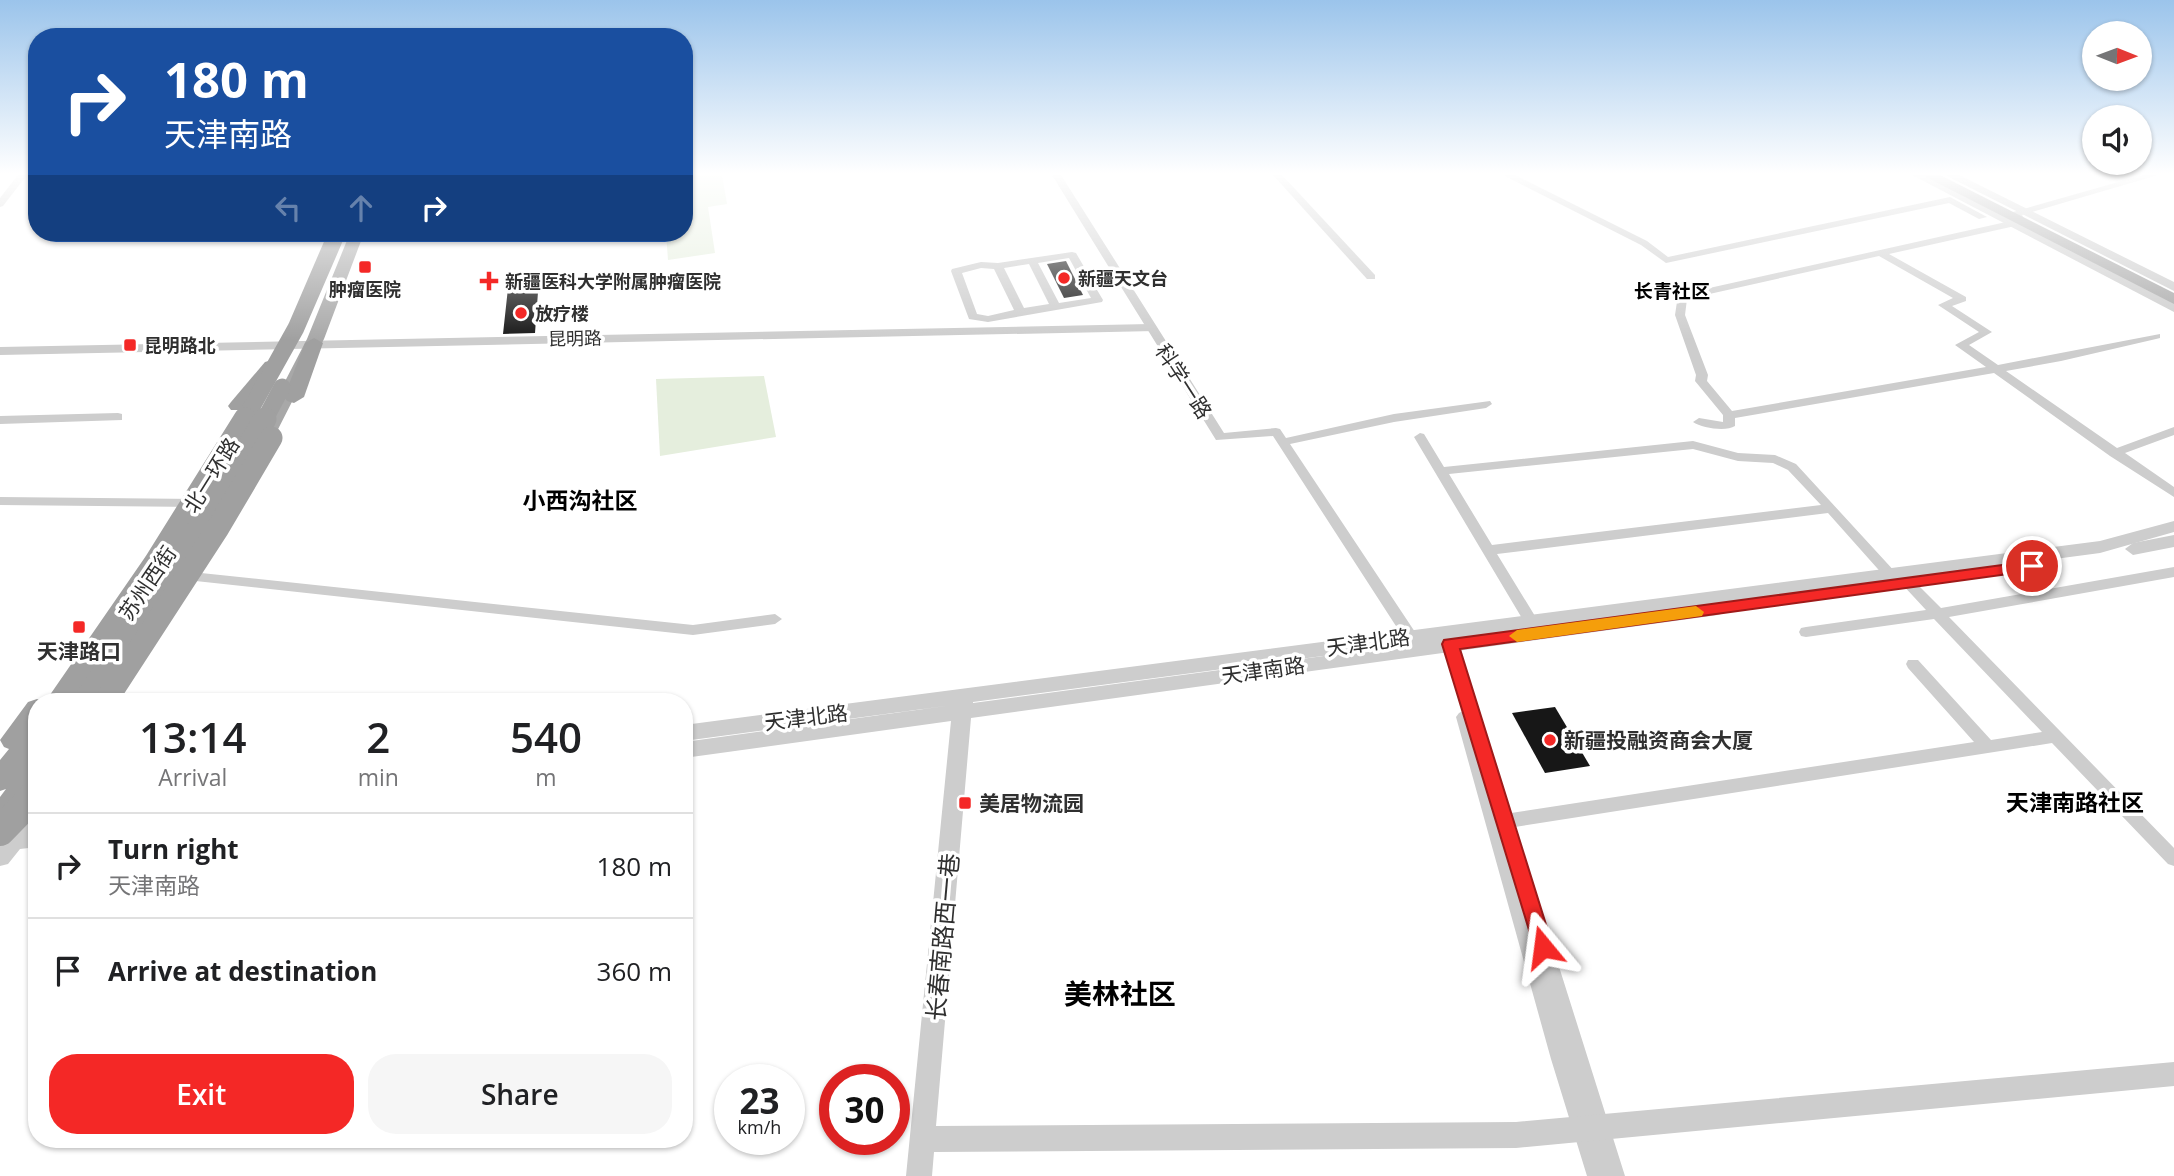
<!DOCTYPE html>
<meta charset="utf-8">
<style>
:root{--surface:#fff;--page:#f6f6f6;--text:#202124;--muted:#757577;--line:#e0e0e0;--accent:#f42826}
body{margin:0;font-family:"Open Sans","Noto Sans SC",sans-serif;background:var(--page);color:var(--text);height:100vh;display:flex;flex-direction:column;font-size:26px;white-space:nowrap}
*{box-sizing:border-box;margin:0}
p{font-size:23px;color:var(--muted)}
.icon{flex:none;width:38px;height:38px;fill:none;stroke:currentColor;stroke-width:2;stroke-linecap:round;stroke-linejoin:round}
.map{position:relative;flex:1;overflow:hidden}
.sheet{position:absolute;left:28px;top:693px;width:665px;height:455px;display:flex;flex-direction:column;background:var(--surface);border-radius:28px;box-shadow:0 2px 5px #0004}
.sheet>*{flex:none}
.top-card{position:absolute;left:28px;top:28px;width:665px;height:214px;border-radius:28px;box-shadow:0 2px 5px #0004;background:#1a4fa0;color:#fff;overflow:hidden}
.needle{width:46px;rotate:91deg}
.fabs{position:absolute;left:2082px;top:21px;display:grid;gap:14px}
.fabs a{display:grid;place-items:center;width:70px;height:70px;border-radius:50%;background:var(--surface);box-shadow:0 2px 5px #0004;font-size:35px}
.speed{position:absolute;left:714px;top:1064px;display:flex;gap:14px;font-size:35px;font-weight:700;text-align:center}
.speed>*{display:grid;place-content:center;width:91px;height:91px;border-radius:50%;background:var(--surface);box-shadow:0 2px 5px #0004;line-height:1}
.speed small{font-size:18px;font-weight:400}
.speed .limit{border:10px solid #d22;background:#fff;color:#111}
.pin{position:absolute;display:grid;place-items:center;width:60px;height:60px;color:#fff;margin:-30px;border:4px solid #fff;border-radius:50%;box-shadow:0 2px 7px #0007}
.me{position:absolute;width:77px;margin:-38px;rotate:344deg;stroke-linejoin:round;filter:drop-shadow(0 0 5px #0008)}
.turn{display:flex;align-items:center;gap:24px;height:147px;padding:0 21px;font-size:32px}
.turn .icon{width:91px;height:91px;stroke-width:2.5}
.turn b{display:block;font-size:49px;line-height:60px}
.lanes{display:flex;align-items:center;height:66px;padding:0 21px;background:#0003;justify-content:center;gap:35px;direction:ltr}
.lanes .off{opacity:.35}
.eta{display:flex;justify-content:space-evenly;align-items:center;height:119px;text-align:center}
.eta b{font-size:42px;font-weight:600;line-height:49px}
.button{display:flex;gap:14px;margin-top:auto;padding:14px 21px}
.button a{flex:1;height:80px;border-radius:28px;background:var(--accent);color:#fff;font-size:28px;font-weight:600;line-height:80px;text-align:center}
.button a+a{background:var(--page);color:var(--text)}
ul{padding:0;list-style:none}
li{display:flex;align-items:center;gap:21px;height:105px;padding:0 21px;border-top:2px solid var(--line)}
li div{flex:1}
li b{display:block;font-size:26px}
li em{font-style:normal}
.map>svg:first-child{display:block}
</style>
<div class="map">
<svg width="2174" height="1176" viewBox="0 0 2174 1176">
<rect width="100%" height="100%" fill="#fff"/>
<g fill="#e5eedd">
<polygon points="684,175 722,175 727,204 708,207 715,253 668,260 666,233 684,233"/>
<polygon points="764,376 776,437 660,456 656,379"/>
</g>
<g fill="#171717">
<polygon points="1066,261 1083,295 1064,298 1047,264"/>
<polygon points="566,280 567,288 538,292 535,333 503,334 508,288"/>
<polygon points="1555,707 1590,766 1545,773 1512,713"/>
</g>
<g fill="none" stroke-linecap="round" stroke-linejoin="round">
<g fill="#cdcdcd" fill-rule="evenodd">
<polygon points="18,175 27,175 3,206 0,207 0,198"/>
<path d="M1052,175h9l163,258 52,-5 4,1 6,9 108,-24 96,-13 2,3 -6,4 -92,14 -104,22 125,188 2,4 -2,4h-10l-132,-204 -57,4 -103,-166 -23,4 13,22 -1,2 -114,20 -19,-3 -18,-48 1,-2 29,-7 17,1 74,-11 4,1 11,19 23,-3zM1069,258l22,40 -32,5 -21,-40zM1029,264l20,40 -25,4 -20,-40zM981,268l13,1 20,41 -26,6 -11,-2 -15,-41z"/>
<polygon points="1273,175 1282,175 1375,275 1375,279 1367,279"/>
<polygon points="1503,175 1515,175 1647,241 1668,257 1950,197 1987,217 1979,219 1949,203 1666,263 1641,245"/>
<path d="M2143,175h15l-136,40 4,7 -2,2 -135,30 77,43v4l-14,5 40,26 -23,13 29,20 162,-31v4l-4,1 -95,22 -55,10 111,77 57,-21v8l-49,18 49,34v10l-64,-41 -116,-83 -259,45v8c-9,6 -33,2 -42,-4l6,-4 24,4v-7l-28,-34 1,-6 -21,-60 3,-20 337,-75 -4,-6 2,-2zM1879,256l74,42 -15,7 41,27 -24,13 31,22 -254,44 -25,-30 1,-6 -23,-60 2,-16z"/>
<polygon points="118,413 122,414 122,420 0,424 0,416"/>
<path d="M1420,433l4,1 20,33 249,-26 45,12 37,2 21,9 101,110 -7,5 -5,-2 -57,-64 -331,41 41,67 -7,5 -5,-1 -112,-188zM1693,449l45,12 35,2 15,7 33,35 -329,40 -43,-71z"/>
<polygon points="0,497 198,499 204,503 198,507 0,505"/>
<polygon points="2174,567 2174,577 1949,617 2174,848 2174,866 2168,864 2052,743 1515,827 1625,1176 1587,1176 1551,1059 1456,717 1459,713 1463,711 1443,644 1445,640 1455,640 1457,644 1511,813 1974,742 1908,668 1906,664 1908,660 1918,660 1991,740 2042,732 1934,619 1806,637 1801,636 1799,632 1801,628 1806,627 1926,610 1900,582 1907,577 1912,579 1941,608"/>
<polygon points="182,571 693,625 775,614 782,619 775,624 693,635 177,579 175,576"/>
</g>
<g fill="#cdcdcd" fill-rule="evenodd">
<polygon points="1912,175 1926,175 2174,303 2174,312"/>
<polygon points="1945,175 1959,175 2174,282 2174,291"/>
<polygon points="1150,324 1157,328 1155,331 0,355 0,347"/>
<path d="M2174,521v11l-74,21 -380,50 7,6 -3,4 -6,2 -747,103 -35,408 580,-4 658,-60v24l-658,62 -582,4 -2,24h-26l45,-455 -267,37v-16l269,-37 -269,36v-16l1416,-184zM1383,648l-410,55v-1z"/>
<polygon points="2174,535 2174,547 2133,555 2125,549 2133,543"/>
<path d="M37,809v38l-17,2 -12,15 -8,2v-31c15,-5 21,-24 37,-26z"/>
</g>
<g fill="#a8a8a8" fill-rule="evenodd">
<polygon points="1922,175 1940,175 2174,293 2174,304"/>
<polygon points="350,233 364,233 324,339 272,441 263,447 257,445 254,441 307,339"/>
</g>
<g fill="#a0a0a0" fill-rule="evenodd">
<polygon points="314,338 323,343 304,397 294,403 287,401 284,397 305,343"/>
<polygon points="272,360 281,366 279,370 245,410 231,410 228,406 231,402 265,362"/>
<path d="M37,699l7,3h-7v49l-7,9 7,-2c0,8 2,20 0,29 -4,14 -22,35 -37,30v-20l6,-8 -6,2v-31l9,-11 -5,-2 -4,-7 28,-38z"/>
</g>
<g stroke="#a0a0a0" stroke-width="17">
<polyline points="244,421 296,328 337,233"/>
<polyline points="264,421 282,387"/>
</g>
<g stroke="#a0a0a0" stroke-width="23">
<polyline points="59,702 155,563 245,419"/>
<polyline points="84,702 212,508 265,419"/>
<polyline points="105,702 218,528 271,438"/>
</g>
<polyline stroke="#a0a0a0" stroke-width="30" points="0,831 37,793"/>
</g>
<linearGradient id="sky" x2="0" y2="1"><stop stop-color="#9bc4eb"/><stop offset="0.51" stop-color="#fff"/><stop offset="1" stop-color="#fff" stop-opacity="0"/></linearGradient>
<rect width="2174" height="340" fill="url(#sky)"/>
<polygon fill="#f42826" stroke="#9f1a19" stroke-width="2" points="2032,561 2038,562 2040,566 2038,570 1460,649 1553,947 1550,953 1543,956 1536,953 1442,644 1444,640"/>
<polygon fill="#f59e0b" points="1696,606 1704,612 1702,616 1517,642 1509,636 1517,630"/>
<g fill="#f42826" stroke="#fff" stroke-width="2.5">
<rect x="358" y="260" width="14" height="14" rx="3.5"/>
<circle cx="1064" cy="278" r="7"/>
<path d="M485.5 270.5h7v7h7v7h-7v7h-7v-7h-7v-7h7z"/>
<circle cx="521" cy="313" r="7"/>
<rect x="123" y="338" width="14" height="14" rx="3.5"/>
<rect x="72" y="620" width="14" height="14" rx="3.5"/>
<circle cx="1550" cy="740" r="7"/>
<rect x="958" y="796" width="14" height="14" rx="3.5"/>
</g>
<g text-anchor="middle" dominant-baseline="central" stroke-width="7" stroke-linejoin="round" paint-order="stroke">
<g font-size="18" font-weight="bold" fill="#303030" stroke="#fff" text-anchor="start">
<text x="1078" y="278">新疆天文台</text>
<text x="505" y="281">新疆医科大学附属肿瘤医院</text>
<text x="365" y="289" text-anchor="middle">肿瘤医院</text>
<text x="535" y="313">放疗楼</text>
<text x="144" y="345">昆明路北</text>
</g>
<g font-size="18" fill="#303030" stroke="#fff">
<text transform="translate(575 338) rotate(-1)">昆明路</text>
</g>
<g font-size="19" font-weight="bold" fill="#000" stroke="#fff">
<text x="1672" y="291">长青社区</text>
</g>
<g font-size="21" fill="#303030" stroke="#fff">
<text transform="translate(1184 381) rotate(57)">科学一路</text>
<text transform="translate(211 475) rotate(-58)">北一环路</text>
<text transform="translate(147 583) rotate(-56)">苏州西街</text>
<text transform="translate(1368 642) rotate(-8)">天津北路</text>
<text transform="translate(1263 670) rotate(-8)">天津南路</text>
<text transform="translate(806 717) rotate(-7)">天津北路</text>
</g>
<g font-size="21" font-weight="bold" fill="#303030" stroke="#fff" text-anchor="start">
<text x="79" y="651" text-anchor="middle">天津路口</text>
<text x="1564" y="740">新疆投融资商会大厦</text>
<text x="979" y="803">美居物流园</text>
</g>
<g font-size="23" font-weight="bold" fill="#000" stroke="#fff">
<text x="580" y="500">小西沟社区</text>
<text x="2075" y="802">天津南路社区</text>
</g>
<g font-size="24" fill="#303030" stroke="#fff">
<text transform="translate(942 937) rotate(-85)">长春南路西一巷</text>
</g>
<g font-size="28" font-weight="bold" fill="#000" stroke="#fff">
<text x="1120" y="993">美林社区</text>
</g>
</g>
</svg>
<div class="fabs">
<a><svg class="needle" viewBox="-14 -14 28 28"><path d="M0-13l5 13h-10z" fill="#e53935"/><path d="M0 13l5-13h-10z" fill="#757577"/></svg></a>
<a><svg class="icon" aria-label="sound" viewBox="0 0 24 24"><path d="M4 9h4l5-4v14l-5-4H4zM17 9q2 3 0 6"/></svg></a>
</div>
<div class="speed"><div>23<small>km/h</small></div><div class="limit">30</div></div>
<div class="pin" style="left:2032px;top:566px;background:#d93025"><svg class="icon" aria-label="arrive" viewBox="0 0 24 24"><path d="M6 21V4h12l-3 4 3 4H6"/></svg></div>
<svg class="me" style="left:1543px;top:947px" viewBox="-20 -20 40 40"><path d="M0-17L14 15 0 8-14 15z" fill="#f42826" stroke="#fff" stroke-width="4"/></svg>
<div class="top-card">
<div class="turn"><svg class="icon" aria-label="right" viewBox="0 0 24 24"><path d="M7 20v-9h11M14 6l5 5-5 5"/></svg><div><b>180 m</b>天津南路</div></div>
<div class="lanes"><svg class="icon off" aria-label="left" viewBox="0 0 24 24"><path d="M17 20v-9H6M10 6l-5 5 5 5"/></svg><svg class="icon off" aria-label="ahead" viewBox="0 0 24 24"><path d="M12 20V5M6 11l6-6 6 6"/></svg><svg class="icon" aria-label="right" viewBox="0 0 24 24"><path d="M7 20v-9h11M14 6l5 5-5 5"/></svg></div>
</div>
<section class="sheet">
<div class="eta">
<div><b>13:14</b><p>Arrival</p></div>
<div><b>2</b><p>min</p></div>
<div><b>540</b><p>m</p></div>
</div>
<ul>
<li><svg class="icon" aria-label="right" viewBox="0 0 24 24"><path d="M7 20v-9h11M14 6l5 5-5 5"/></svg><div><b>Turn right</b><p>天津南路</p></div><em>180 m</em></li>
<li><svg class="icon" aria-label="arrive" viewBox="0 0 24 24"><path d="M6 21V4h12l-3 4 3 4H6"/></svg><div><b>Arrive at destination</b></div><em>360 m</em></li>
</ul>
<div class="button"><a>Exit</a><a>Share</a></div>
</section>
</div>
